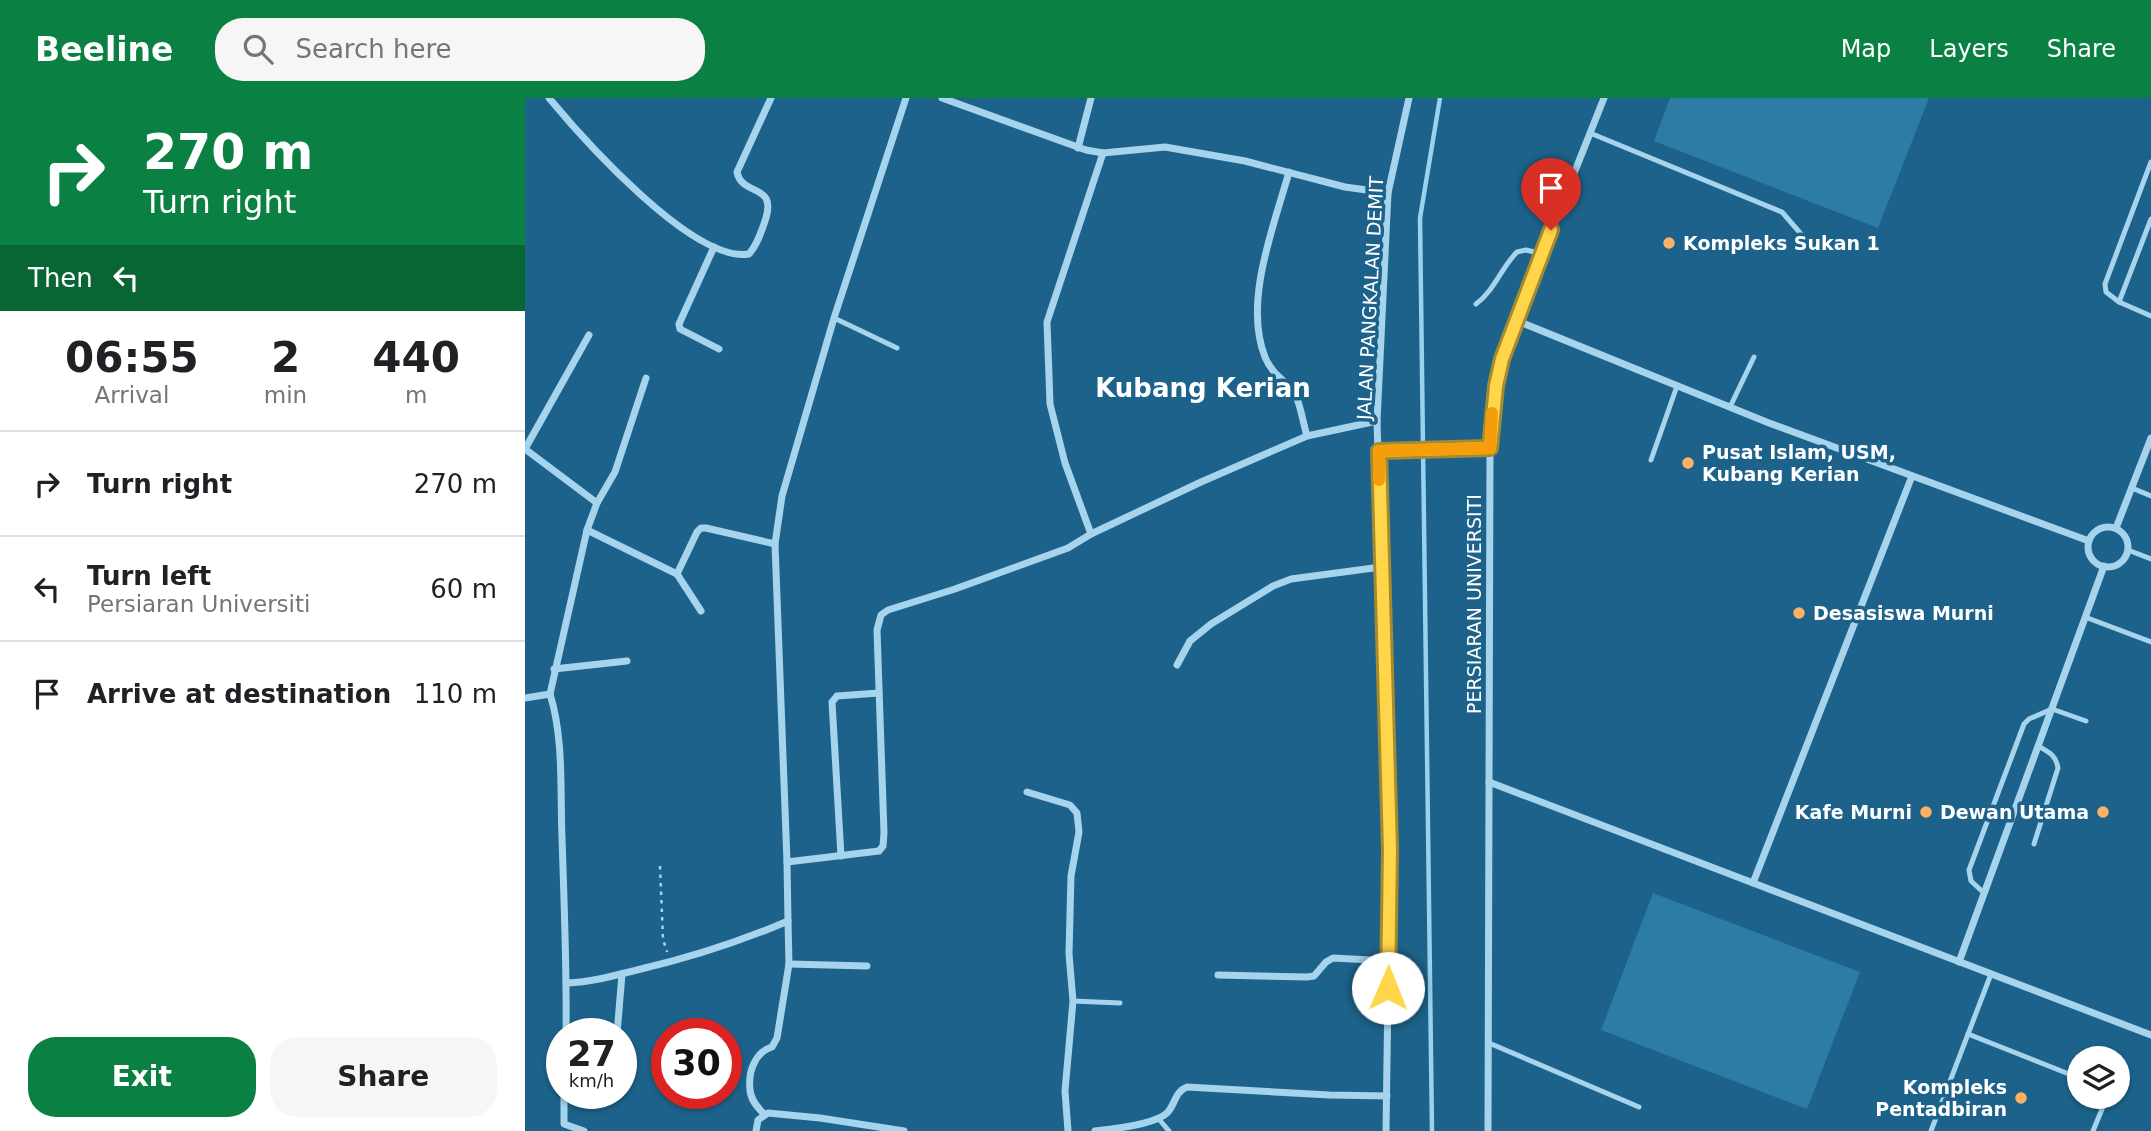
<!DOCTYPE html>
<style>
:root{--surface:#fff;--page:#f6f6f6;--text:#202124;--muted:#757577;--line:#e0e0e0;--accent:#0b8043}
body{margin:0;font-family:"DejaVu Sans",sans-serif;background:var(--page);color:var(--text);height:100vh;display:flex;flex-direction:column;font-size:26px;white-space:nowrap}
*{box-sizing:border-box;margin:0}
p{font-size:23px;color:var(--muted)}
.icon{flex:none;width:38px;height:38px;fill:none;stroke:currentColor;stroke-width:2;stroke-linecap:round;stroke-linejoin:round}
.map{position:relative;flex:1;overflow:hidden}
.drawer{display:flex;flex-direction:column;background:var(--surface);width:525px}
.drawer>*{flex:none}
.top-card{background:#0b8043;color:#fff;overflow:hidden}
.controls{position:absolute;left:1542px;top:948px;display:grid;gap:14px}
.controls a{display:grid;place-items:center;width:63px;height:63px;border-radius:50%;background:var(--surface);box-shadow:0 2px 5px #0004;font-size:35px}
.speed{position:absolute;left:21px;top:920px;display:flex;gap:14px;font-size:35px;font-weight:700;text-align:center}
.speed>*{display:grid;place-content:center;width:91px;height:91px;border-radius:50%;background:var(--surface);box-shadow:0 2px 5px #0004;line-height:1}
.speed small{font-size:18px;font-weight:400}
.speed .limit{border:10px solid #d22;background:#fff;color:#111}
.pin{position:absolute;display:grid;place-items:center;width:60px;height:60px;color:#fff;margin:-72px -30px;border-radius:50% 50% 50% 0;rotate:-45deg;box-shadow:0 0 7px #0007}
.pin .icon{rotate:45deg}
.me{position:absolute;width:77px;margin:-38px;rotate:1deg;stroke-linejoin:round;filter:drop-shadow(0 0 5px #0008)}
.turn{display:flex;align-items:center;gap:24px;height:147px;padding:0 28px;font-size:32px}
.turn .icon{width:91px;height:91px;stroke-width:2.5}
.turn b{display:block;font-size:49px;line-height:60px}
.then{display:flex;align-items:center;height:66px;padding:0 28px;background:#0003;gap:14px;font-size:26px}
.eta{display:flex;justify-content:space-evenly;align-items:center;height:119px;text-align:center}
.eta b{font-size:42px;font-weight:800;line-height:49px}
.action{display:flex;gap:14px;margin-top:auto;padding:14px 28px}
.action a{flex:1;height:80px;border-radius:28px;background:var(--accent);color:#fff;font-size:28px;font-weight:800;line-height:80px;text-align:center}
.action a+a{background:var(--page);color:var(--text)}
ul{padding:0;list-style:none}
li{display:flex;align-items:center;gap:21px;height:105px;padding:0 28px;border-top:2px solid var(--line)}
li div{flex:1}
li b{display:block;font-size:26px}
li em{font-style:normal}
header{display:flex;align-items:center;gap:42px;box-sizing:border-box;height:98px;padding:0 35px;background:var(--accent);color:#fff}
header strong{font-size:33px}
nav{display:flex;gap:38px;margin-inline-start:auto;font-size:24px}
.search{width:490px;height:63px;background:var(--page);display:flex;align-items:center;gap:18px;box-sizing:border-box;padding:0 24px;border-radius:28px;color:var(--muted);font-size:26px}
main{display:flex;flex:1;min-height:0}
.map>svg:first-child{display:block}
</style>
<header>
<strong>Beeline</strong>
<div class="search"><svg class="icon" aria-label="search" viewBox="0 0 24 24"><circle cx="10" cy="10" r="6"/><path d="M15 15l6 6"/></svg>Search here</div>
<nav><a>Map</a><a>Layers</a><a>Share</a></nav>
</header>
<main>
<section class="drawer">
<div class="top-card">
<div class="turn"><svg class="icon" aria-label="right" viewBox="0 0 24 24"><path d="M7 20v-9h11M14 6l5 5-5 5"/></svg><div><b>270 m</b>Turn right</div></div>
<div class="then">Then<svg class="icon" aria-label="left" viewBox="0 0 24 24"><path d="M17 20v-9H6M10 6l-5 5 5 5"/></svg></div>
</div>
<div class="eta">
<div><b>06:55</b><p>Arrival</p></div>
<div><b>2</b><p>min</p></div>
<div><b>440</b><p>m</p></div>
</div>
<ul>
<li><svg class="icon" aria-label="right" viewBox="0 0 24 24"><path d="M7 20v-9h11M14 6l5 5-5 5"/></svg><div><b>Turn right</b></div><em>270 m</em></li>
<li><svg class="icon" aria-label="left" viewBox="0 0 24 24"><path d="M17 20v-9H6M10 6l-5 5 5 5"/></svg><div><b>Turn left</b><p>Persiaran Universiti</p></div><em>60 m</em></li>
<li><svg class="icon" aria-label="arrive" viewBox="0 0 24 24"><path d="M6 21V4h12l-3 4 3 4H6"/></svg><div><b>Arrive at destination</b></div><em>110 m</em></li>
</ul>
<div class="action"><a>Exit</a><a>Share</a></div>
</section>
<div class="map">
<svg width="1626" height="1033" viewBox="0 0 1626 1033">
<rect width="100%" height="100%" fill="#1c628a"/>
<g fill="#2c7ca5">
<polygon points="1145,0 1404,0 1353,130 1129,43"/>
<polygon points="1128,795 1335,874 1282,1011 1076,932"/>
</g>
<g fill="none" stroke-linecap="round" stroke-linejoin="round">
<polyline stroke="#99d2ee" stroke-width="4.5" points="907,1033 895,120 915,0"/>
<polyline stroke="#a6d4ec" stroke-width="2.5" stroke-dasharray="3.5 5" stroke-linecap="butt" points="135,768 138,841 142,854"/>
<g stroke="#a6d4ec" stroke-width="5">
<polyline points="1065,35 1257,114 1276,136"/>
<polyline points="1626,121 1594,204 1626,218"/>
<polyline points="1594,204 1581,194 1580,186 1626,64"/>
<path d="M951,206c18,-13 25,-36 41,-52l9,-2 16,4"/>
<polyline points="309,220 372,250"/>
<polyline points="1205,309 1229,259"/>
<polyline points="1126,362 1152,288"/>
<polyline points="1607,390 1626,398"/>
<polyline points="1603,452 1626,461"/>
<polyline points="1560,519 1626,544"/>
<path d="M1509,746l24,-76c-2,-13 -9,-16 -20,-22"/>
<polyline points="1459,795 1446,783 1444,772 1499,626 1504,621 1527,611 1561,623"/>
<polyline points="548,903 595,905"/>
<polyline points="1443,936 1554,980"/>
<polyline points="964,945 1114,1009"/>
<polyline points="633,1020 644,1033"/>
<polyline points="1406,1033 1466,876"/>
<polyline points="1568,1033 1582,999"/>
</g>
<g stroke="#a6d4ec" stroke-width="7">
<path d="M24,0c34,41 144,165 200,156 8,-9 11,-19 15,-30 16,-43 -22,-26 -27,-52l34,-74"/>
<polyline points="417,0 561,52 578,55 640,49 720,63 820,89 863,95"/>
<polyline points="553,50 566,0"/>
<path d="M764,74c-15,54 -46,130 -24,185 8,20 23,24 30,37 6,12 8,29 12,42"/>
<polyline points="189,149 154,226 155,231 194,251"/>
<polyline points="990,222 1244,325 1564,443"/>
<polyline points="0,351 64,237"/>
<polyline points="0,351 72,405"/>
<polyline points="854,353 965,350"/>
<circle cx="1583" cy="449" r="20"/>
<polyline points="1591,430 1626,340"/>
<polyline points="62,432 152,476"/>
<polyline points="566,436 540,365 525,306 522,224 578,55"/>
<polyline points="176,513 152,476 172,434 176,430 181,430 250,446"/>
<polyline points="652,567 665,543 686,526 748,488 766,481 856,469"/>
<polyline points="29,571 102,563"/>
<polyline points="0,600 25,596"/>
<polyline points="964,684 1626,937"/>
<polyline points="502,694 545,707 552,715 554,734 546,778 544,856 548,903 540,993 543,1033"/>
<polyline points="316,758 307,604 312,598 354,595"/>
<polyline points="262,764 250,446 257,398 309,220 381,0"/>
<polyline points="1228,785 1387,378"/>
<polyline points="1434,864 1579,468"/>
<polyline points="264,866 342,868"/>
<polyline points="693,877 782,879 789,878 801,864 808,860 864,863"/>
<path d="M42,885c24,-1 46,-7 70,-13 52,-12 102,-28 151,-49l-1,-59 92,-11 4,-5 1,-13 -7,-203 4,-15 7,-5 67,-21 113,-41 23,-14 110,-52 106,-46 70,-15"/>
<path d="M41,936c1,-66 -2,-131 -4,-197 -2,-48 2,-98 -12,-143l37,-164 10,-27 18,-31 31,-94"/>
<polyline points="92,936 97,876"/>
<polyline points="39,996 39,1026 59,1033"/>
<path d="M239,1016c-7,-7 -14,-15 -14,-25 -2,-17 5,-37 22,-42l5,-9 12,-74 -1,-43"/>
<polyline points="231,1033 233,1022 243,1015 295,1020 379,1033"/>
<path d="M570,1033c17,-2 59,-6 72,-18 9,-9 7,-21 20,-26l142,8 58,1"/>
<polyline points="861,1033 865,752 852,323 863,95 884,0"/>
<polyline points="963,1033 965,350 971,288 986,234 1079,0"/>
</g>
</g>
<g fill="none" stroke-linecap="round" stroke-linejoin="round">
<defs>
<polyline id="route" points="863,890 865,752 854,353 965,350 971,288 977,261 1026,132"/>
</defs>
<use href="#route" stroke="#a68a30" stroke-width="18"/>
<use href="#route" stroke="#ffd54a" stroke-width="12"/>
<polyline stroke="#f59e0b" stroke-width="12" points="854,382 854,353 965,350 967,315"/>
</g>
<g fill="#fdb164" stroke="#1c628a" stroke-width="2.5">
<circle cx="1144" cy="145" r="7"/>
<circle cx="1163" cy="365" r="7"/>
<circle cx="1274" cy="515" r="7"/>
<circle cx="1401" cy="714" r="7"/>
<circle cx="1578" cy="714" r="7"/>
<circle cx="1496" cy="1000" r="7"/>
</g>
<g text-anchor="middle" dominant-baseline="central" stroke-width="7" stroke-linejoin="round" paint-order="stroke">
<g font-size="19" font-weight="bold" fill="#fff" stroke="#1c628a" text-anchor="start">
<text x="1158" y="145">Kompleks Sukan 1</text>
<text x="1177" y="354">Pusat Islam, USM,<tspan x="1177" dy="22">Kubang Kerian</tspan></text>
<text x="1288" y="515">Desasiswa Murni</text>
<text x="1387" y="714" text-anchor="end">Kafe Murni</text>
<text x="1564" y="714" text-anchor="end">Dewan Utama</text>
<text x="1482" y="989" text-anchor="end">Kompleks<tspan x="1482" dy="22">Pentadbiran</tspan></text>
</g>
<g font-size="19" fill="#fff" stroke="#1c628a">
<text transform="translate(845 200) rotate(-87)">JALAN PANGKALAN DEMIT</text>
<text transform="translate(949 506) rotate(-90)">PERSIARAN UNIVERSITI</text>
</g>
<g font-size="26" font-weight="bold" fill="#fff" stroke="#1c628a">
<text x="678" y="290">Kubang Kerian</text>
</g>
</g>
</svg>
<div class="controls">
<a><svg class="icon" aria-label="layers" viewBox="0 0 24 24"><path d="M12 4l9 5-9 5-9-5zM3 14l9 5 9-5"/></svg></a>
</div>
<div class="speed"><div>27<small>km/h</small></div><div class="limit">30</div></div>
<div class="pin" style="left:1026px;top:132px;background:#d93025"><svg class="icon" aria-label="arrive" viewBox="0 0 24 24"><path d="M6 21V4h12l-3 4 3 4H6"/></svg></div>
<svg class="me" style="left:863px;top:890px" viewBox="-20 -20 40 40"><circle r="19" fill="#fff"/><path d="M0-13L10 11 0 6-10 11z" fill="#ffd54a"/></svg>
</div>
</main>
